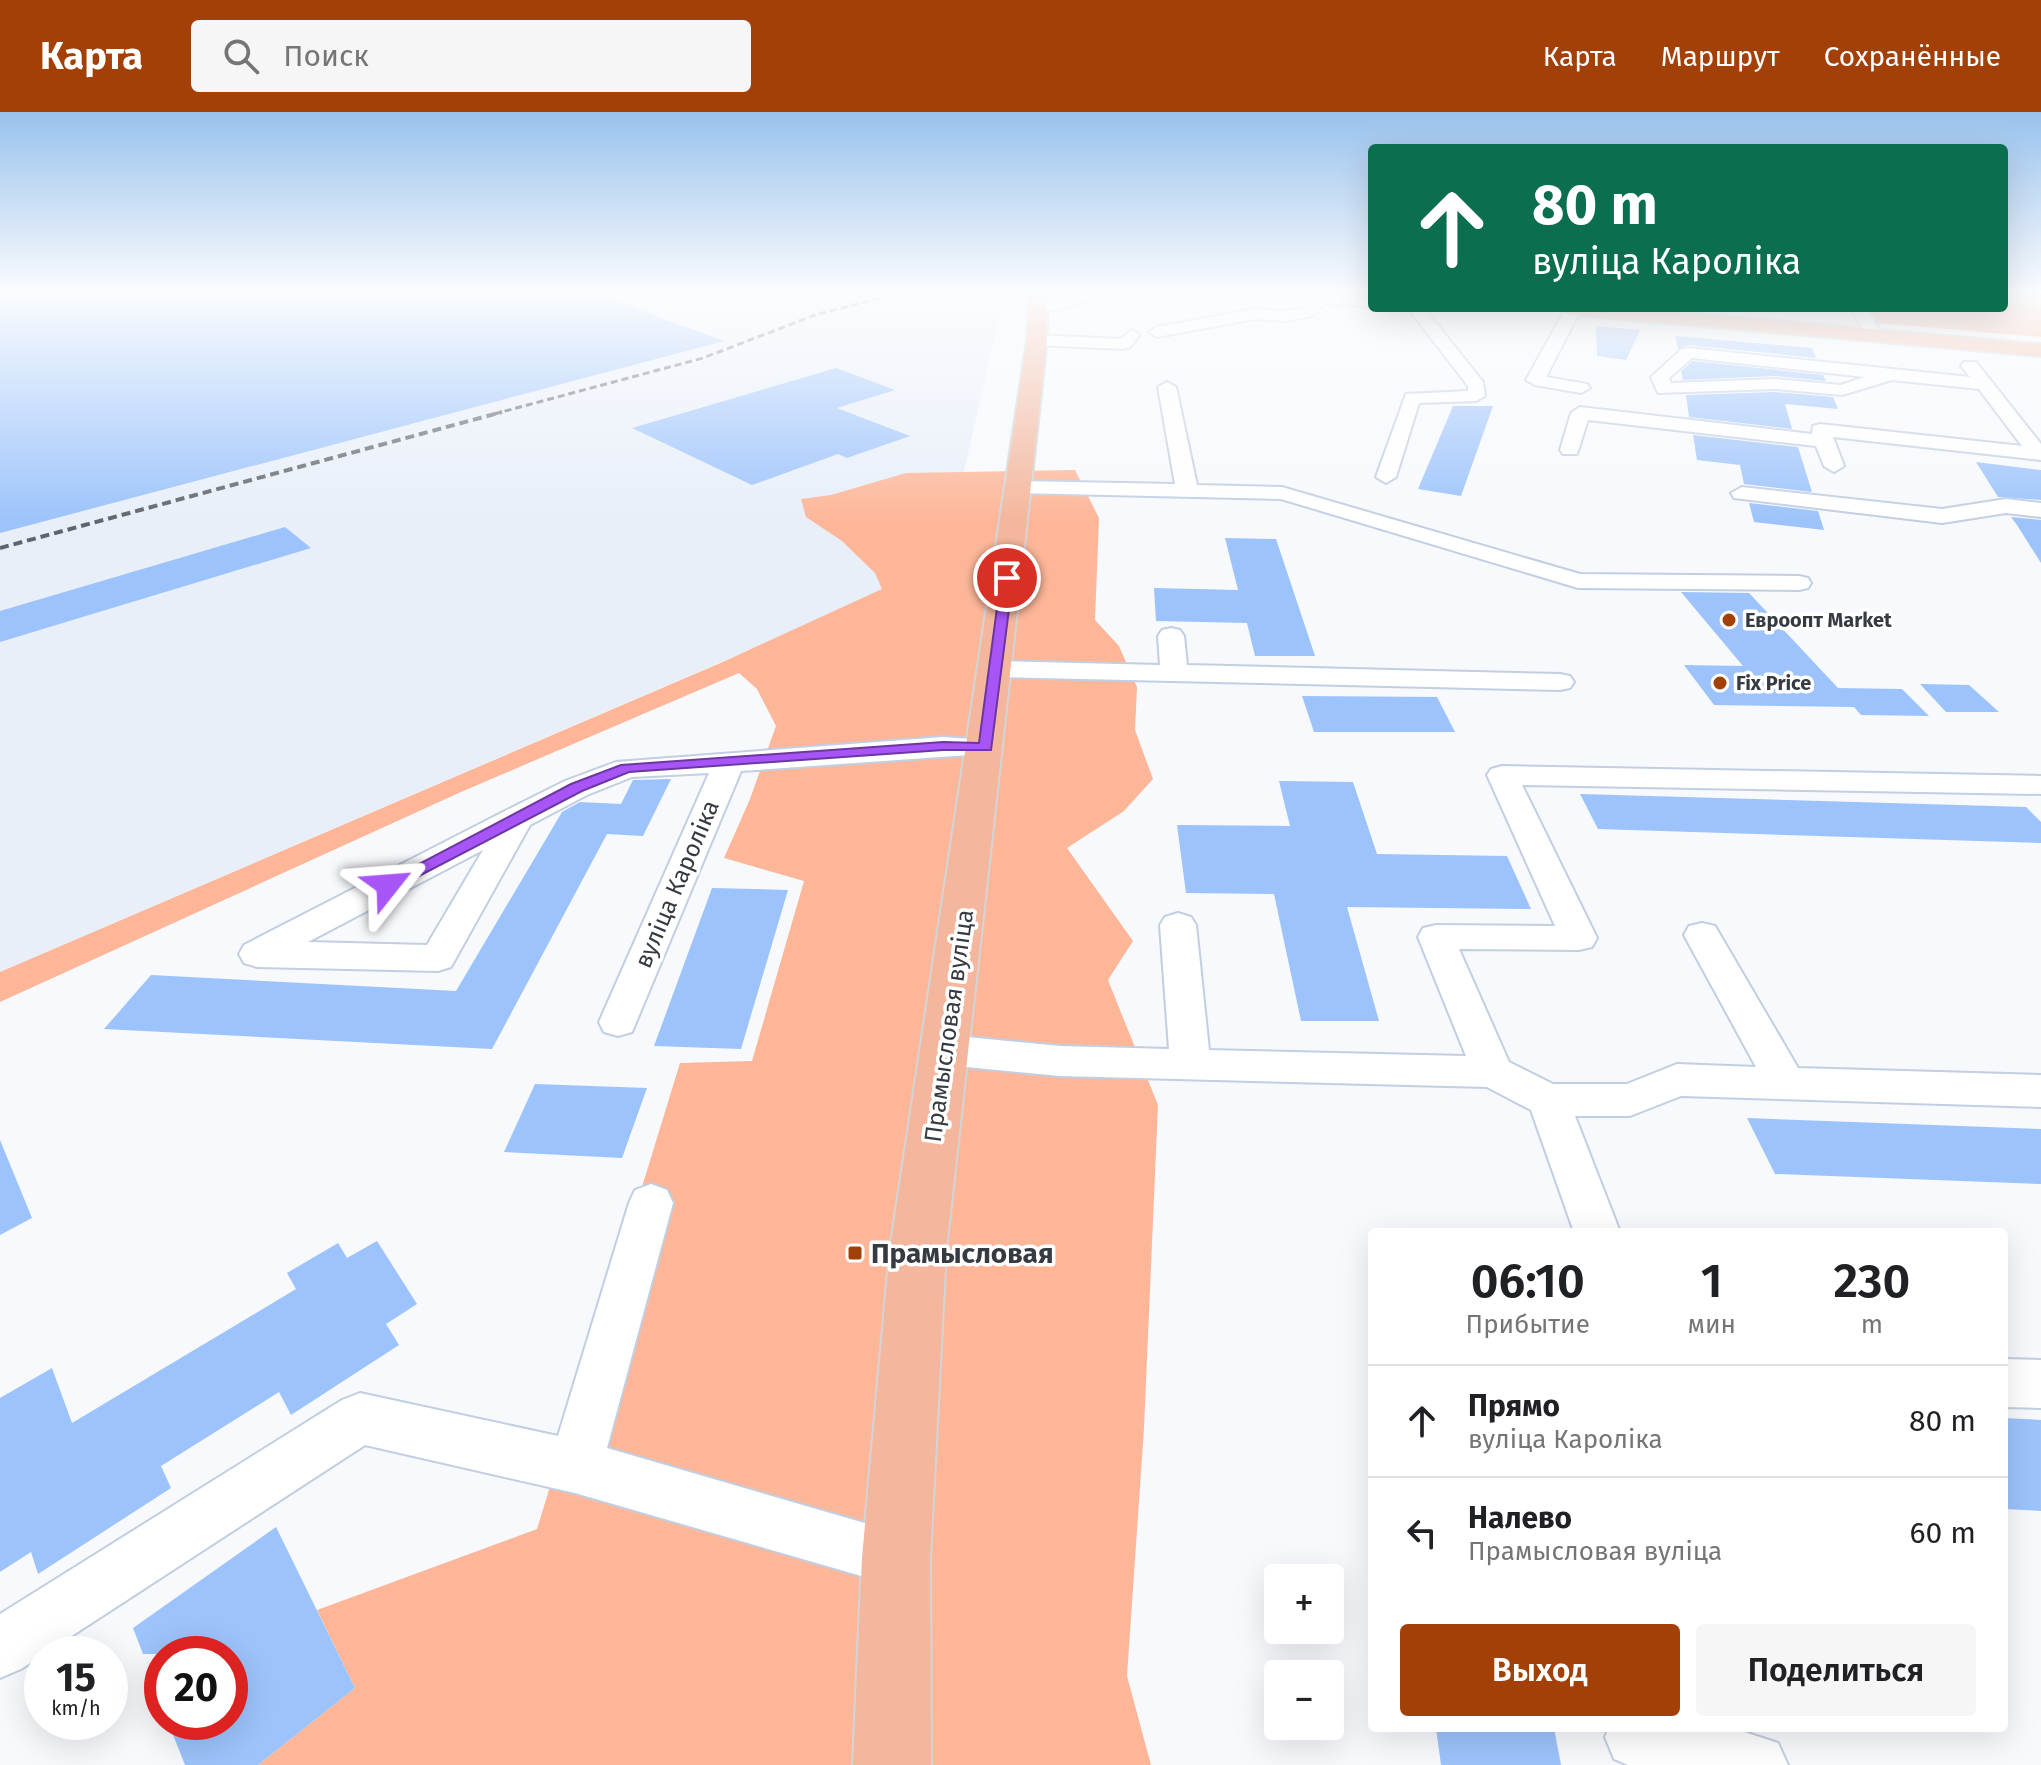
<!DOCTYPE html>
<html lang="ru">
<meta charset="utf-8">
<style>
:root{--surface:#fff;--page:#f6f6f6;--text:#202124;--muted:#757577;--line:#e0e0e0;--accent:#a34007}
body{margin:0;font-family:"Fira Sans",sans-serif;background:var(--page);color:var(--text);height:100vh;display:flex;flex-direction:column;font-size:30px;white-space:nowrap}
*{box-sizing:border-box;margin:0}
p{font-size:26px;color:var(--muted)}
.icon{flex:none;width:44px;height:44px;fill:none;stroke:currentColor;stroke-width:2;stroke-linecap:round;stroke-linejoin:round}
.map{position:relative;flex:1;overflow:hidden}
.drawer{position:absolute;left:1368px;top:1116px;width:640px;height:504px;display:flex;flex-direction:column;background:var(--surface);border-radius:8px;box-shadow:0 8px 32px #0002}
.drawer>*{flex:none}
.hud{position:absolute;left:1368px;top:32px;width:640px;height:168px;border-radius:8px;box-shadow:0 8px 32px #0002;background:#0b6e4f;color:#fff;overflow:hidden}
.controls{position:absolute;left:1264px;top:1452px;display:grid;gap:16px}
.controls a{display:grid;place-items:center;width:80px;height:80px;border-radius:8px;background:var(--surface);box-shadow:0 8px 32px #0002;font-size:40px}
.speed{position:absolute;left:24px;top:1524px;display:flex;gap:16px;font-size:40px;font-weight:700;text-align:center}
.speed>*{display:grid;place-content:center;width:104px;height:104px;border-radius:50%;background:var(--surface);box-shadow:0 8px 32px #0002;line-height:1}
.speed small{font-size:20px;font-weight:400}
.speed .limit{border:12px solid #d22;background:#fff;color:#111}
.pin{position:absolute;display:grid;place-items:center;width:68px;height:68px;color:#fff;margin:-34px;border:4px solid #fff;border-radius:50%;box-shadow:0 2px 8px #0007}
.me{position:absolute;width:88px;margin:-44px;rotate:62deg;stroke-linejoin:round;filter:drop-shadow(0 0 6px #0008)}
.turn{display:flex;align-items:center;gap:28px;height:168px;padding:0 32px;font-size:36px}
.turn .icon{width:104px;height:104px;stroke-width:2.5}
.turn b{display:block;font-size:56px;line-height:68px}
.eta{display:flex;justify-content:space-evenly;align-items:center;height:136px;text-align:center}
.eta b{font-size:48px;font-weight:600;line-height:56px}
.button{display:flex;gap:16px;margin-top:auto;padding:16px 32px}
.button a{flex:1;height:92px;border-radius:8px;background:var(--accent);color:#fff;font-size:32px;font-weight:600;line-height:92px;text-align:center}
.button a+a{background:var(--page);color:var(--text)}
ul{padding:0;list-style:none}
li{display:flex;align-items:center;gap:24px;height:112px;padding:0 32px;border-top:2px solid var(--line)}
li div{flex:1}
li b{display:block;font-size:30px}
li em{font-style:normal}
header{display:flex;align-items:center;gap:48px;box-sizing:border-box;height:112px;padding:0 40px;background:var(--accent);color:#fff}
header strong{font-size:38px}
nav{display:flex;gap:44px;margin-inline-start:auto;font-size:28px}
.search{width:560px;height:72px;background:var(--page);display:flex;align-items:center;gap:20px;box-sizing:border-box;padding:0 28px;border-radius:8px;color:var(--muted);font-size:30px}
.map>svg:first-child{display:block}
</style>
<header>
<strong>Карта</strong>
<div class="search"><svg class="icon" aria-label="search" viewBox="0 0 24 24"><circle cx="10" cy="10" r="6"/><path d="M15 15l6 6"/></svg>Поиск</div>
<nav><a>Карта</a><a>Маршрут</a><a>Сохранённые</a></nav>
</header>
<div class="map">
<svg width="2041" height="1653" viewBox="0 0 2041 1653">
<rect width="100%" height="100%" fill="#f7f9fd"/>
<polygon fill="#e8eff9" points="0,179 1005,179 942,455 0,860"/>
<g fill="#fdb698">
<polygon points="2004,179 2041,179 2041,225 1877,211 1866,197 2004,196"/>
<polygon points="1075,358 1099,406 1095,508 1119,534 1137,575 1135,618 1153,667 1124,699 1067,736 1133,829 1108,868 1158,993 1144,1316 1127,1564 1151,1653 258,1653 355,1576 317,1498 537,1417 680,951 752,949 804,769 724,746 750,687 776,614 757,577 739,561 461,680 0,890 0,860 725,549 882,477 875,461 842,429 806,405 801,387 831,383 906,361"/>
</g>
<g fill="#9cc3fb">
<polygon points="32,179 588,179 724,229 0,421 0,184"/>
<polygon points="1596,214 1640,218 1626,248 1597,244"/>
<polygon points="1675,224 1812,236 1816,246 1688,233 1678,237"/>
<polygon points="1693,249 1823,263 1826,269 1775,264 1683,268 1681,259"/>
<polygon points="836,256 895,278 837,296 910,324 847,346 838,342 752,373 632,316"/>
<polygon points="1775,280 1833,285 1838,297 1785,292 1792,317 1689,305 1686,283"/>
<polygon points="1453,294 1493,294 1461,384 1418,377"/>
<polygon points="1693,323 1798,335 1812,380 1744,372 1740,353 1697,348"/>
<polygon points="1976,350 2041,358 2041,388 1998,385"/>
<polygon points="1749,391 1818,399 1824,418 1754,410"/>
<polygon points="2011,405 2041,408 2041,451 2017,413"/>
<polygon points="285,415 311,436 0,530 0,499"/>
<polygon points="1225,426 1276,427 1315,544 1255,544 1247,511 1156,509 1154,476 1238,478"/>
<polygon points="1681,480 1749,481 1838,576 1902,577 1929,604 1861,603 1854,595 1714,593 1684,553 1743,554"/>
<polygon points="1920,572 1969,573 1999,600 1946,600"/>
<polygon points="1302,584 1437,585 1455,620 1314,620"/>
<polygon points="671,667 643,724 607,722 492,937 104,917 151,863 456,879 562,700 580,690 621,692 633,668"/>
<polygon points="1279,669 1353,670 1377,742 1507,744 1531,797 1347,795 1379,909 1301,909 1274,782 1186,781 1177,713 1290,714"/>
<polygon points="1580,682 2026,695 2041,710 2041,731 1598,717"/>
<polygon points="712,776 788,778 741,937 654,934"/>
<polygon points="535,972 647,976 622,1046 504,1040"/>
<polygon points="1747,1006 2041,1017 2041,1072 1775,1062"/>
<polygon points="0,1028 32,1106 0,1123"/>
<polygon points="377,1129 417,1192 386,1212 399,1233 291,1303 279,1280 161,1354 171,1376 38,1462 31,1440 0,1460 0,1286 52,1256 72,1311 296,1177 287,1161 338,1131 347,1146"/>
<polygon points="2004,1306 2041,1308 2041,1399 2004,1397"/>
<polygon points="276,1415 355,1576 258,1653 185,1653 168,1610 230,1610 230,1542 143,1542 133,1516"/>
<polygon points="1436,1616 1554,1616 1561,1653 1441,1653"/>
</g>
<g fill="none" stroke-linecap="round" stroke-linejoin="round">
<defs>
<g id="minor">
<path d="M1082,179h18c-15,14 -54,27 -72,13 11,-8 36,-4 54,-13z"/>
<path d="M1140,179h47l3,3c-10,8 -40,5 -50,-3z"/>
<polygon points="1321,182 1372,185 1372,195 1325,191 1314,203 1309,205 1284,209 1255,207 1157,225 1149,220 1157,215 1255,197 1284,199 1304,196 1316,183"/>
<polygon points="1408,196 1424,196 1483,270 1485,284 1476,289 1419,291 1396,365 1386,371 1376,365 1406,282 1468,279 1468,274"/>
<polygon points="1566,196 1581,197 1546,265 1587,272 1590,276 1581,281 1535,273 1526,268"/>
<polygon points="1851,196 1867,196 1882,223 1880,226 1868,226"/>
<polygon points="1132,218 1140,223 1130,235 1124,237 1037,233 1029,228 1037,223 1120,227"/>
<path d="M1688,236l282,29 -9,-11 3,-4h12l65,82v16l-208,-23 11,29 -10,6 -10,-6 -8,-20 -228,-26 -11,34h-14l-3,-4 11,-37 9,-6 232,27 1,-8 7,-2 202,22 -43,-57 -87,-9 -50,15 -67,-6 -117,4 -7,-16 31,-28zM1692,246l173,19 -24,8 -66,-6 -104,4 -2,-5z"/>
<polygon points="1167,270 1176,275 1197,373 1282,375 1580,462 1799,464 1808,466 1811,471 1808,476 1799,478 1578,476 1281,387 1018,381 1007,375 1018,369 1175,372 1158,275"/>
<polygon points="1742,375 1942,397 2006,387 2041,391 2041,405 2006,401 1942,411 1734,386 1731,381"/>
<polygon points="1171,516 1180,518 1184,524 1187,553 1560,562 1570,564 1574,570 1570,576 1560,578 996,565 986,563 982,557 986,551 996,549 1160,553 1158,524 1162,518"/>
<path d="M943,625l54,4 4,6 -4,6 -256,18 -109,261 -14,4 -14,-4 -5,-10 110,-249 -77,4 -45,18 -57,30 -79,142 -13,4 -181,-4 -13,-4 -5,-9 5,-9 263,-135 58,-29 51,-19zM483,738l-56,95 -119,-3z"/>
<polygon points="1502,654 2041,664 2041,682 1522,673 1597,826 1592,835 1579,838 1459,837 1509,950 1553,972 1627,972 1677,952 1756,955 1684,823 1689,814 1702,811 1715,814 1798,956 2041,963 2041,995 1681,984 1630,1004 1575,1004 1620,1120 1574,1120 1531,998 1487,975 1060,964 946,953 932,949 926,938 932,927 946,923 1060,934 1169,937 1160,813 1165,805 1178,801 1191,805 1196,813 1209,938 1466,944 1418,825 1423,816 1436,813 1555,814 1487,663 1491,657"/>
<polygon points="651,1072 667,1078 673,1091 607,1336 916,1426 924,1446 916,1466 896,1474 575,1381 365,1333 21,1557 0,1566 0,1502 342,1288 360,1281 558,1324 629,1091 635,1078"/>
<polygon points="2004,1247 2041,1248 2041,1296 2004,1295"/>
<polygon points="1609,1616 1732,1616 1778,1631 1788,1653 1628,1653 1614,1647 1605,1625"/>
</g>
<g id="major">
<polygon points="1029,179 1047,179 1047,228 946,1138 930,1446 931,1653 853,1653 862,1446 890,1138 1027,228"/>
<polygon points="1557,196 1630,196 2041,232 2041,244 1566,202"/>
</g>
</defs>
<use href="#minor" stroke="#c2cee1" stroke-width="4"/>
<use href="#major" stroke="#d3d4d5" stroke-width="4"/>
<use href="#minor" fill="#fff" fill-rule="evenodd"/>
<use href="#major" fill="#f4b69c" fill-rule="evenodd"/>
<polyline stroke="#61656b" stroke-width="3" stroke-dasharray="7 4" stroke-linecap="butt" points="494,302 703,246 815,203 907,179"/>
<polyline stroke="#61656b" stroke-width="4" stroke-dasharray="9 5" stroke-linecap="butt" points="0,436 502,300"/>
</g>
<linearGradient id="sky" x2="0" y2="1"><stop stop-color="#99c2ed"/><stop offset="0.44" stop-color="#fbfcfe"/><stop offset="1" stop-color="#fbfcfe" stop-opacity="0"/></linearGradient>
<rect width="2041" height="410" fill="url(#sky)"/>
<polygon fill="#a855f7" stroke="#6d37a1" stroke-width="2" points="1007,463 1013,466 991,638 943,638 629,660 582,679 394,777 388,779 379,773 571,672 621,653 943,630 979,631 1001,466"/>
<g fill="#a34007" stroke="#fff" stroke-width="3">
<circle cx="1729" cy="508" r="8"/>
<circle cx="1720" cy="571" r="8"/>
<rect x="847" y="1133" width="16" height="16" rx="4"/>
</g>
<g text-anchor="middle" dominant-baseline="central" stroke-width="7" stroke-linejoin="round" paint-order="stroke">
<g font-size="20" font-weight="bold" fill="#363b42" stroke="#fff" text-anchor="start">
<text x="1745" y="508">Евроопт Market</text>
<text x="1736" y="571">Fix Price</text>
</g>
<g font-size="24" fill="#363b42" stroke="#fff">
<text transform="translate(677 772) rotate(-67)">вуліца Кароліка</text>
<text transform="translate(949 914) rotate(-82)">Прамысловая вуліца</text>
</g>
<g font-size="28" font-weight="bold" fill="#363b42" stroke="#fff" text-anchor="start">
<text x="871" y="1141">Прамысловая</text>
</g>
</g>
</svg>
<div class="controls">
<a>+</a>
<a>−</a>
</div>
<div class="speed"><div>15<small>km/h</small></div><div class="limit">20</div></div>
<div class="pin" style="left:1007px;top:466px;background:#d93025"><svg class="icon" aria-label="arrive" viewBox="0 0 24 24"><path d="M6 21V4h12l-3 4 3 4H6"/></svg></div>
<svg class="me" style="left:388px;top:773px" viewBox="-20 -20 40 40"><path d="M0-17L14 15 0 8-14 15z" fill="#a855f7" stroke="#fff" stroke-width="4"/></svg>
<div class="hud">
<div class="turn"><svg class="icon" aria-label="ahead" viewBox="0 0 24 24"><path d="M12 20V5M6 11l6-6 6 6"/></svg><div><b>80 m</b>вуліца Кароліка</div></div>
</div>
<section class="drawer">
<div class="eta">
<div><b>06:10</b><p>Прибытие</p></div>
<div><b>1</b><p>мин</p></div>
<div><b>230</b><p>m</p></div>
</div>
<ul>
<li><svg class="icon" aria-label="ahead" viewBox="0 0 24 24"><path d="M12 20V5M6 11l6-6 6 6"/></svg><div><b>Прямо</b><p>вуліца Кароліка</p></div><em>80 m</em></li>
<li><svg class="icon" aria-label="left" viewBox="0 0 24 24"><path d="M17 20v-9H6M10 6l-5 5 5 5"/></svg><div><b>Налево</b><p>Прамысловая вуліца</p></div><em>60 m</em></li>
</ul>
<div class="button"><a>Выход</a><a>Поделиться</a></div>
</section>
</div>
